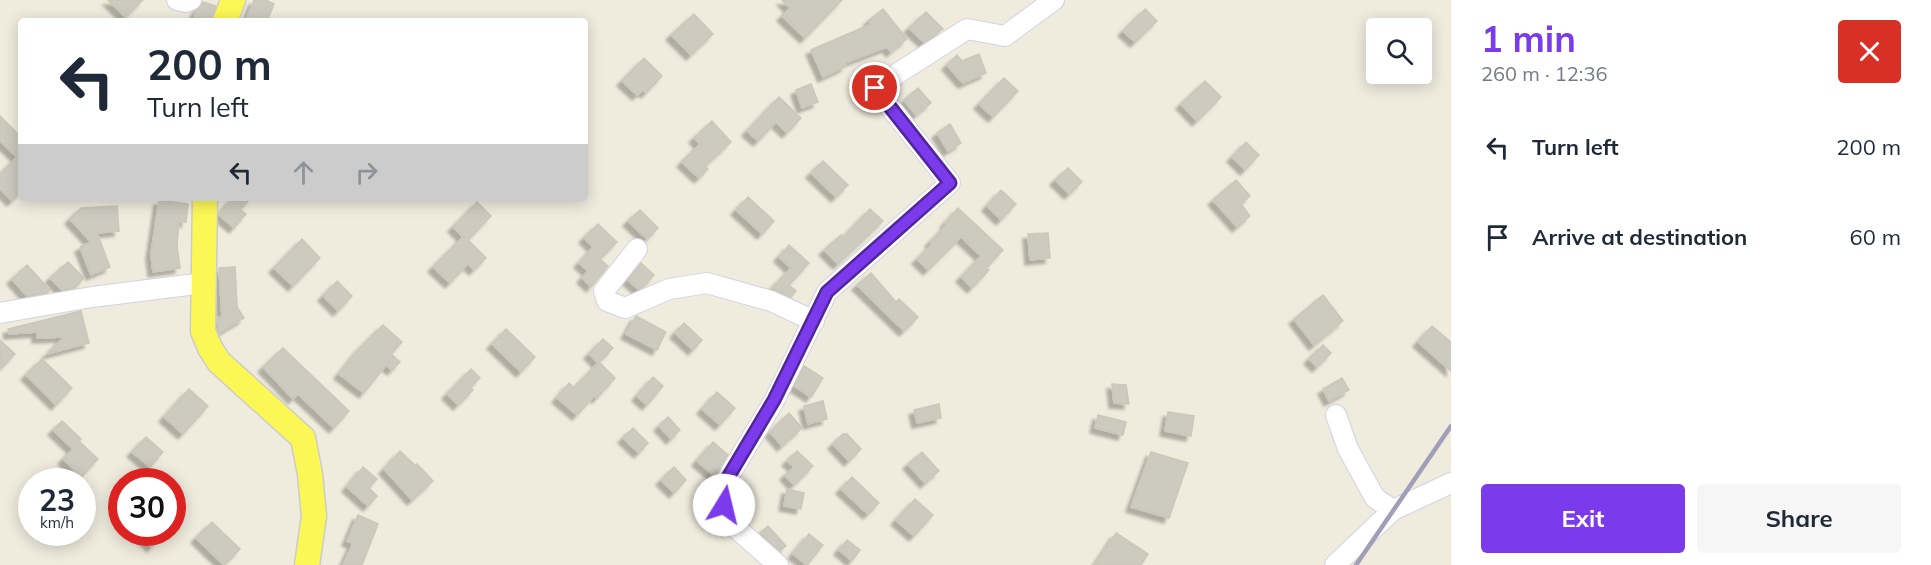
<!DOCTYPE html>
<meta charset="utf-8">
<style>
:root{--surface:#fff;--page:#f6f6f7;--text:#1f2937;--muted:#747a83;--accent:#7c3aed}
body{margin:0;font-family:Mulish,sans-serif;background:var(--page);color:var(--text);height:100vh;display:flex;flex-direction:column;font-size:22px;white-space:nowrap}
*{box-sizing:border-box;margin:0}
p{font-size:20px;color:var(--muted)}
.icon{flex:none;width:33px;height:33px;fill:none;stroke:currentColor;stroke-width:2;stroke-linecap:round;stroke-linejoin:round}
.map{position:relative;flex:1;overflow:hidden}
.sheet{display:flex;flex-direction:column;background:var(--surface);width:480px}
.sheet>*{flex:none}
.hud{position:absolute;left:18px;top:18px;width:570px;height:183px;border-radius:6px;box-shadow:0 3px 15px #0003;background:#fff;color:var(--text);overflow:hidden}
.buttons{position:absolute;left:1366px;top:18px;display:grid;gap:12px}
.buttons a{display:grid;place-items:center;width:66px;height:66px;border-radius:6px;background:var(--surface);box-shadow:0 3px 15px #0003;font-size:30px}
.speed{position:absolute;left:18px;top:468px;display:flex;gap:12px;font-size:30px;font-weight:700;text-align:center}
.speed>*{display:grid;place-content:center;width:78px;height:78px;border-radius:50%;background:var(--surface);box-shadow:0 3px 15px #0003;line-height:1}
.speed small{font-size:15px;font-weight:400}
.speed .limit{border:9px solid #d22;background:#fff;color:#111}
.pin{position:absolute;display:grid;place-items:center;width:51px;height:51px;color:#fff;margin:-26px;border:3px solid #fff;border-radius:50%;box-shadow:0 2px 6px #0007}
.me{position:absolute;width:66px;margin:-33px;rotate:9deg;stroke-linejoin:round;filter:drop-shadow(0 0 4px #0008)}
.turn{display:flex;align-items:center;gap:21px;height:126px;padding:0 30px;font-size:27px}
.turn .icon{width:78px;height:78px;stroke-width:2.5}
.turn b{display:block;font-size:42px;line-height:51px}
.lanes{display:flex;align-items:center;height:57px;padding:0 30px;background:#0003;justify-content:center;gap:30px;direction:ltr}
.lanes .off{opacity:.35}
.round{display:grid;place-items:center;flex:none;width:63px;height:63px;border-radius:6px;background:var(--page)}
.summary{display:flex;align-items:center;justify-content:space-between;height:102px;padding:0 30px}
h1{font-size:36px;font-weight:700;line-height:45px;color:var(--accent)}
.action{display:flex;gap:12px;margin-top:auto;padding:12px 30px}
.action a{flex:1;height:69px;border-radius:6px;background:var(--accent);color:#fff;font-size:24px;font-weight:700;line-height:69px;text-align:center}
.action a+a{background:var(--page);color:var(--text)}
ul{padding:0;list-style:none}
li{display:flex;align-items:center;gap:18px;height:90px;padding:0 30px}
li div{flex:1}
li b{display:block;font-size:22px}
li em{font-style:normal}
main{display:flex;flex:1;min-height:0}
.map>svg:first-child{display:block}
</style>
<main>
<div class="map">
<svg width="1451" height="565" viewBox="0 0 1451 565">
<defs>
<filter id="shadow"><feDropShadow dx="-5" dy="5" stdDeviation="1.5" flood-color="#0004"/></filter>
</defs>
<rect width="100%" height="100%" fill="#efebdd"/>
<g fill="#cdcac0" stroke="#cac8b7" stroke-width="1.5" filter="url(#shadow)">
<polygon points="108,0 143,0 125,17"/>
<polygon points="254,0 266,0 274,4 267,21 254,21 247,18"/>
<polygon points="782,0 842,0 805,38 782,16 790,8"/>
<polygon points="203,2 216,6 211,21 193,21 196,11"/>
<polygon points="883,9 907,39 891,52 887,47 845,63 846,66 823,77 811,50 871,24 868,21"/>
<polygon points="1145,9 1157,21 1135,42 1123,31"/>
<polygon points="926,12 943,29 924,42 909,28"/>
<polygon points="694,14 713,34 691,55 671,35"/>
<polygon points="979,54 986,73 963,83 947,65 957,55 962,61"/>
<polygon points="644,58 662,76 646,93 643,90 637,95 622,81"/>
<polygon points="1004,78 1018,91 993,117 979,104"/>
<polygon points="1205,81 1221,97 1197,121 1181,104"/>
<polygon points="811,84 818,102 802,108 796,90"/>
<polygon points="918,88 931,103 916,115 904,100"/>
<polygon points="779,97 801,118 787,133 776,122 758,141 747,131"/>
<polygon points="0,116 21,137 21,192 12,201 0,189 0,174 17,157 0,141"/>
<polygon points="712,121 731,142 705,166 708,169 699,178 682,162 700,144 694,138"/>
<polygon points="950,124 961,143 948,151 937,133"/>
<polygon points="1246,142 1259,155 1245,170 1232,157"/>
<polygon points="823,161 848,185 836,197 811,173"/>
<polygon points="1068,168 1082,182 1069,194 1055,180"/>
<polygon points="1236,180 1250,196 1241,204 1250,216 1237,227 1213,200"/>
<polygon points="1001,190 1016,204 1001,220 987,206"/>
<polygon points="748,197 774,221 762,234 736,210"/>
<polygon points="232,198 251,198 240,209 246,214 234,228 219,215"/>
<polygon points="159,200 188,204 186,222 179,222 177,245 180,268 153,272 151,254"/>
<polygon points="477,202 491,216 468,240 486,258 474,270 468,264 450,283 433,267 463,237 453,227"/>
<polygon points="117,206 119,231 97,233 110,267 91,275 80,247 91,242 70,219 81,208"/>
<polygon points="958,208 1003,250 986,268 989,270 972,288 961,277 981,256 961,237 928,270 917,259 932,244 930,242 947,224 945,223"/>
<polygon points="870,209 883,221 838,264 824,250 841,235 843,237"/>
<polygon points="640,210 658,228 647,239 628,221"/>
<polygon points="598,224 617,242 600,259 608,266 591,287 582,278 588,271 579,263 593,247 584,238"/>
<polygon points="1048,233 1050,258 1030,260 1028,234"/>
<polygon points="302,239 320,258 293,286 274,268"/>
<polygon points="789,245 809,263 789,285 796,291 791,297 772,288 791,268 779,257"/>
<polygon points="68,262 84,278 74,288 62,290 50,278"/>
<polygon points="641,263 654,275 643,287 638,289 628,280"/>
<polygon points="27,265 50,290 47,293 27,296 12,279"/>
<polygon points="235,267 237,307 244,318 219,333 217,318 222,316 219,268"/>
<polygon points="871,273 896,302 899,299 918,317 904,331 857,285"/>
<polygon points="337,281 352,296 338,311 323,296"/>
<polygon points="1323,295 1343,321 1314,345 1294,319"/>
<polygon points="81,311 89,343 47,354 64,337 37,338 37,332 9,334 8,329"/>
<polygon points="636,316 666,332 657,350 626,334"/>
<polygon points="684,323 702,340 693,350 675,333"/>
<polygon points="383,325 402,342 391,354 400,362 392,370 386,365 364,393 339,374 358,350"/>
<polygon points="1432,326 1451,342 1451,371 1418,342"/>
<polygon points="506,329 535,357 521,372 492,344"/>
<polygon points="603,339 613,348 599,362 615,378 597,398 594,396 577,415 557,398 569,383 574,388 598,363 589,354"/>
<polygon points="0,340 15,354 0,369"/>
<polygon points="1323,345 1331,353 1317,367 1309,359"/>
<polygon points="283,348 349,411 334,428 298,394 293,399 263,367"/>
<polygon points="42,359 72,388 56,405 26,375"/>
<polygon points="804,366 823,378 811,397 794,386"/>
<polygon points="471,369 480,378 470,387 473,390 458,405 447,394"/>
<polygon points="653,377 663,386 647,405 637,396"/>
<polygon points="1342,378 1349,390 1329,401 1323,389"/>
<polygon points="1112,384 1126,385 1129,404 1114,403"/>
<polygon points="189,389 208,406 183,434 164,417"/>
<polygon points="717,392 735,408 720,425 702,409"/>
<polygon points="823,401 827,419 808,424 804,406"/>
<polygon points="939,404 941,418 917,423 914,410"/>
<polygon points="1168,412 1194,416 1191,436 1165,431"/>
<polygon points="789,413 802,428 782,446 770,432"/>
<polygon points="1098,415 1126,422 1123,435 1095,428"/>
<polygon points="668,417 680,430 671,439 659,426"/>
<polygon points="62,421 81,439 79,441 98,459 81,477 63,459 73,449 53,430"/>
<polygon points="633,428 648,443 639,453 623,438"/>
<polygon points="843,434 847,434 861,449 849,461 833,444"/>
<polygon points="146,437 163,452 150,467 132,452"/>
<polygon points="713,442 728,455 715,476 697,461"/>
<polygon points="400,451 416,466 417,464 433,481 412,500 384,469"/>
<polygon points="797,451 813,466 794,485 785,475 794,467 787,461"/>
<polygon points="922,452 939,471 925,483 908,464"/>
<polygon points="1151,452 1188,463 1169,518 1131,507"/>
<polygon points="363,467 377,479 369,488 377,496 368,506 347,487"/>
<polygon points="674,467 686,480 674,493 661,480"/>
<polygon points="852,477 879,503 868,514 841,489"/>
<polygon points="738,484 750,495 738,508 734,491"/>
<polygon points="787,489 804,493 801,509 784,506"/>
<polygon points="915,499 933,515 914,536 896,520"/>
<polygon points="358,515 378,524 362,565 343,565 353,543 347,541"/>
<polygon points="212,522 240,549 224,565 196,538"/>
<polygon points="768,526 786,546 780,551 760,533"/>
<polygon points="137,532 165,532 152,547"/>
<polygon points="1116,533 1148,554 1141,565 1095,565"/>
<polygon points="809,534 823,545 807,565 793,554"/>
<polygon points="847,540 860,550 852,561 839,550"/>
</g>
<g fill="none" stroke-linecap="round" stroke-linejoin="round">
<defs>
<g id="minor">
<polyline points="177,0 186,2 191,0"/>
<polyline points="637,249 604,291 607,301 625,308 669,289 707,283 771,301 814,321"/>
<polyline points="0,313 92,297 204,283"/>
<polyline points="1336,415 1348,449 1375,498 1393,510"/>
<polyline points="778,565 727,520 721,489 774,401 827,292 950,183 875,88 967,29 1005,36 1054,0"/>
<polyline points="1335,565 1393,510 1451,483"/>
</g>
<g id="major">
<polyline points="225,21 233,0"/>
<polyline points="205,198 203,331 210,348 219,362 303,438 310,474 314,516 307,565"/>
</g>
</defs>
<use href="#minor" stroke="#d3d2e6" stroke-width="22"/>
<use href="#major" stroke="#ccc" stroke-width="27"/>
<use href="#minor" stroke="#fff" stroke-width="20"/>
<use href="#major" stroke="#fbf856" stroke-width="24"/>
<polyline stroke="#a19fb8" stroke-width="4.5" points="1356,565 1451,426"/>
</g>
<g fill="none" stroke-linecap="round" stroke-linejoin="round">
<defs>
<polyline id="route" points="724,505 721,489 774,400 827,292 950,183 875,88"/>
</defs>
<use href="#route" stroke="#51269a" stroke-width="15"/>
<use href="#route" stroke="#7c3aed" stroke-width="10"/>
</g>
</svg>
<div class="buttons">
<a><svg class="icon" aria-label="search" viewBox="0 0 24 24"><circle cx="10" cy="10" r="6"/><path d="M15 15l6 6"/></svg></a>
</div>
<div class="speed"><div>23<small>km/h</small></div><div class="limit">30</div></div>
<div class="pin" style="left:875px;top:88px;background:#d93025"><svg class="icon" aria-label="arrive" viewBox="0 0 24 24"><path d="M6 21V4h12l-3 4 3 4H6"/></svg></div>
<svg class="me" style="left:724px;top:505px" viewBox="-20 -20 40 40"><circle r="19" fill="#fff"/><path d="M0-13L10 11 0 6-10 11z" fill="#7c3aed"/></svg>
<div class="hud">
<div class="turn"><svg class="icon" aria-label="left" viewBox="0 0 24 24"><path d="M17 20v-9H6M10 6l-5 5 5 5"/></svg><div><b>200 m</b>Turn left</div></div>
<div class="lanes"><svg class="icon" aria-label="left" viewBox="0 0 24 24"><path d="M17 20v-9H6M10 6l-5 5 5 5"/></svg><svg class="icon off" aria-label="ahead" viewBox="0 0 24 24"><path d="M12 20V5M6 11l6-6 6 6"/></svg><svg class="icon off" aria-label="right" viewBox="0 0 24 24"><path d="M7 20v-9h11M14 6l5 5-5 5"/></svg></div>
</div>
</div>
<section class="sheet">
<div class="summary"><div><h1>1 min</h1><p>260 m · 12:36</p></div><a class="round" style="background:#d93025;color:#fff"><svg class="icon" aria-label="close" viewBox="0 0 24 24"><path d="M6 6l12 12M18 6L6 18"/></svg></a></div>
<ul>
<li><svg class="icon" aria-label="left" viewBox="0 0 24 24"><path d="M17 20v-9H6M10 6l-5 5 5 5"/></svg><div><b>Turn left</b></div><em>200 m</em></li>
<li><svg class="icon" aria-label="arrive" viewBox="0 0 24 24"><path d="M6 21V4h12l-3 4 3 4H6"/></svg><div><b>Arrive at destination</b></div><em>60 m</em></li>
</ul>
<div class="action"><a>Exit</a><a>Share</a></div>
</section>
</main>
